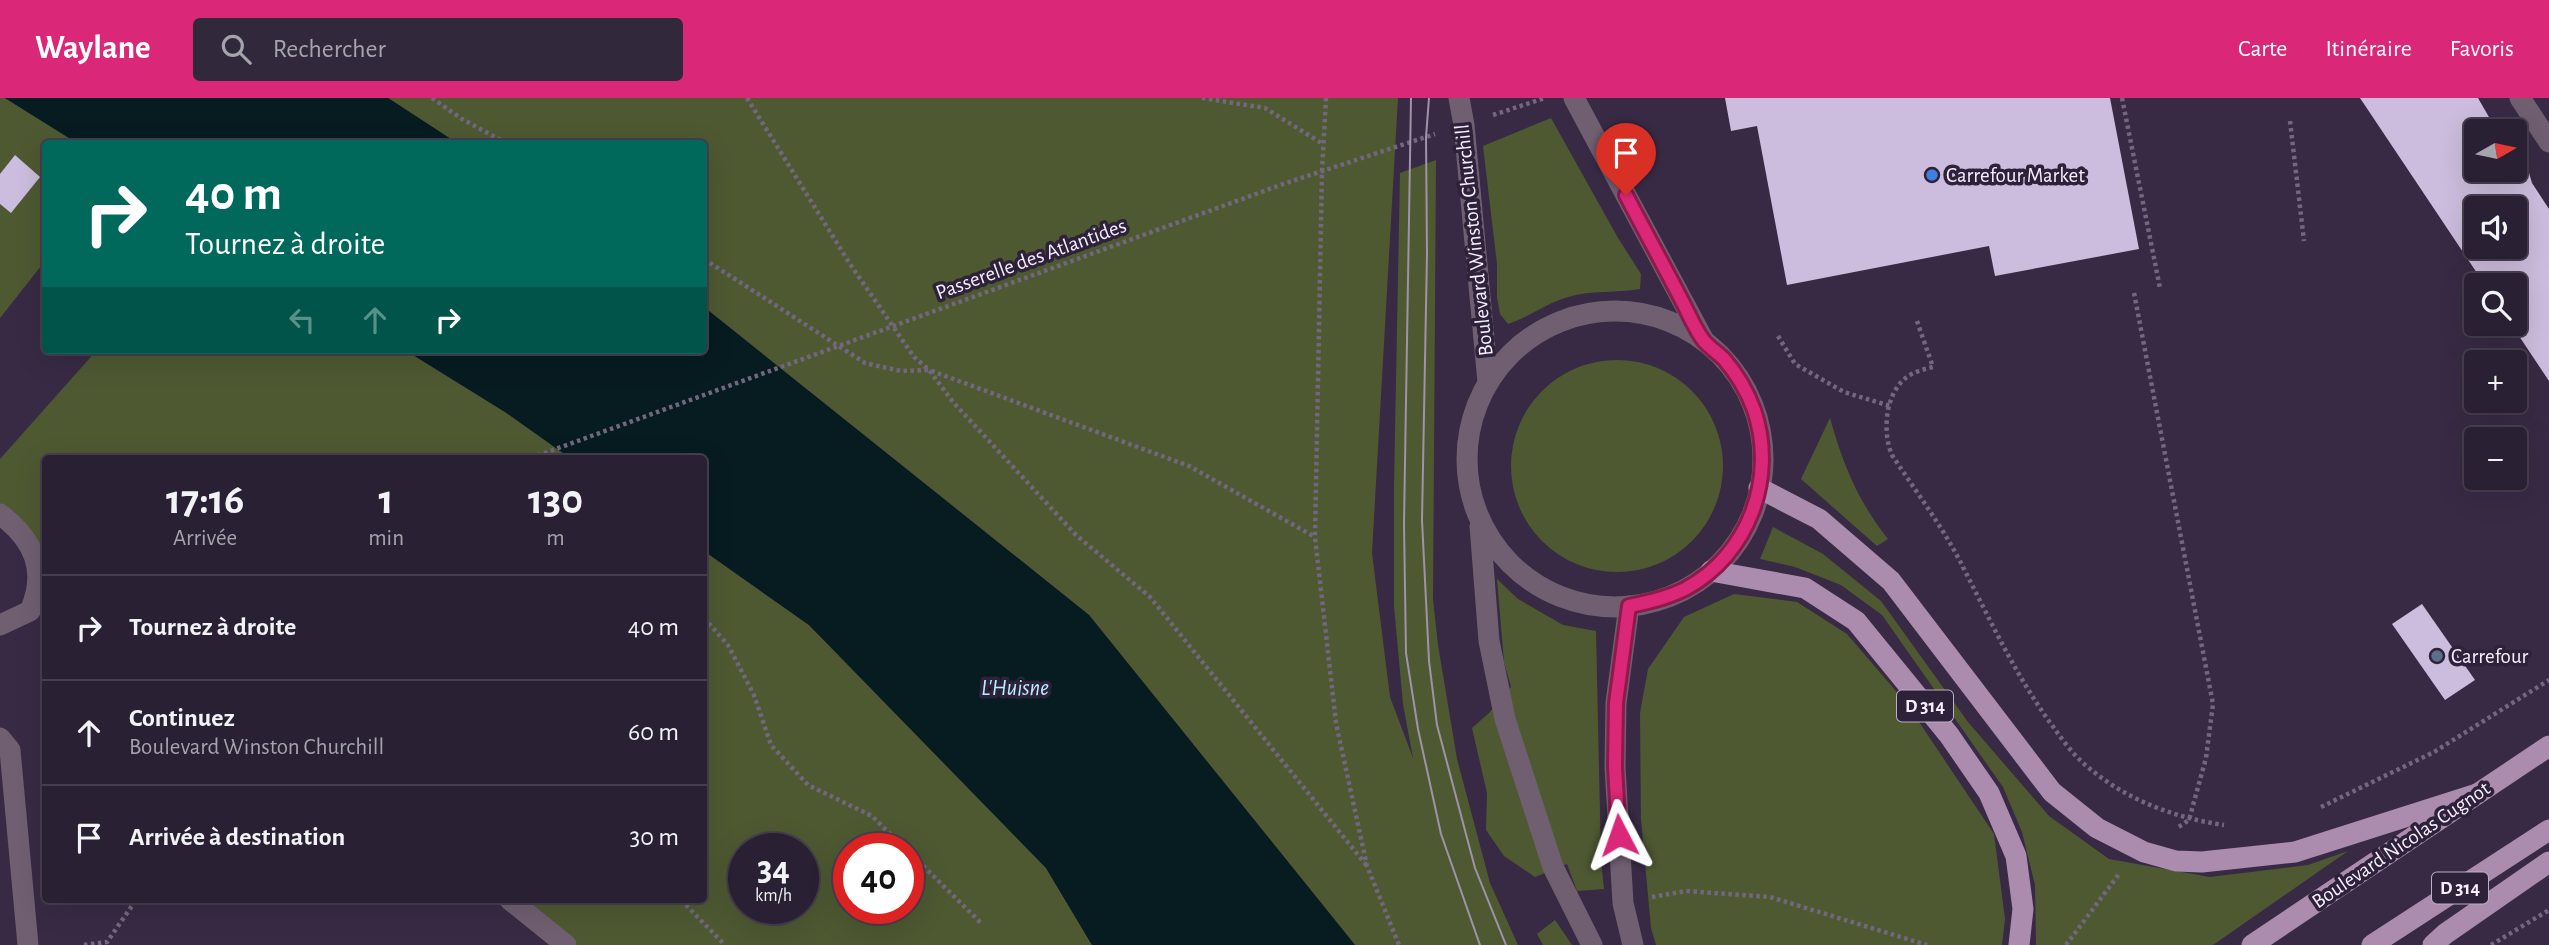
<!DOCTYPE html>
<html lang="fr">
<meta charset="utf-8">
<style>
:root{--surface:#2a2033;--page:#32283b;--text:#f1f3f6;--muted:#a5a3ac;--line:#463e4e;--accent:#db2777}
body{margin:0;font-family:"Alegreya Sans",sans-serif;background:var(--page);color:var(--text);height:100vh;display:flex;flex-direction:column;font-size:26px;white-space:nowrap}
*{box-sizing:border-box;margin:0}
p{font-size:23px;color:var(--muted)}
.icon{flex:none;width:38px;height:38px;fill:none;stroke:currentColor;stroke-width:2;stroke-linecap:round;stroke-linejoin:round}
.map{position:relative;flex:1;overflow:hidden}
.side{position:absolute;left:42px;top:357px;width:665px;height:448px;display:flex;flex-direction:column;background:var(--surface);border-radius:7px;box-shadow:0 7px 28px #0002,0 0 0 2px var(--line)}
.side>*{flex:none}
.guide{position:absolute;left:42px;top:42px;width:665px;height:214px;border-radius:7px;box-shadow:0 7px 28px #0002,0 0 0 2px var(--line);background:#00695c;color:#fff;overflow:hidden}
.needle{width:46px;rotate:81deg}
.controls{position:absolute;left:2464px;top:21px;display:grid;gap:14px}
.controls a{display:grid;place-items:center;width:63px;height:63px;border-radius:7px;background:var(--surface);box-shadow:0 7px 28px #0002,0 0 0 2px var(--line);font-size:35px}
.speed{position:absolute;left:728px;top:735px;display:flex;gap:14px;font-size:35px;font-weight:700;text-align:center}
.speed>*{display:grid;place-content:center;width:91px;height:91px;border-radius:50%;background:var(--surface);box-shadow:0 7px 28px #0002,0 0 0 2px var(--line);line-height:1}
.speed small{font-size:18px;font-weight:400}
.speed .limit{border:10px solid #d22;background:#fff;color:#111}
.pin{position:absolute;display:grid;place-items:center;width:60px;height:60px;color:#fff;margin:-72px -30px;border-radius:50% 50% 50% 0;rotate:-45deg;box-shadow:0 0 7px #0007}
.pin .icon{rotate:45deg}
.me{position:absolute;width:77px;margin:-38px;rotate:356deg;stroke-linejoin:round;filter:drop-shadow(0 0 5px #0008)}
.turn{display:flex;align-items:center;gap:24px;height:147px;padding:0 28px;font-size:32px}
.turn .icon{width:91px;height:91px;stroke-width:2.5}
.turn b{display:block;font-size:49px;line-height:60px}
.lanes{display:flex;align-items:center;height:66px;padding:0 28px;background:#0003;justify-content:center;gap:35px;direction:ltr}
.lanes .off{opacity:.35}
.eta{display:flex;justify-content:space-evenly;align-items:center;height:119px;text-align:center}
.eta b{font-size:42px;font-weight:600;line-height:49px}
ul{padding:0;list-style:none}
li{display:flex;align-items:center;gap:21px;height:105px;padding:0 28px;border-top:2px solid var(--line)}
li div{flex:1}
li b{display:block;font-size:26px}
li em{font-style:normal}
header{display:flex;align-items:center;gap:42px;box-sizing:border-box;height:98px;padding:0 35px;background:var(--accent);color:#fff}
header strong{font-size:33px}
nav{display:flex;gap:38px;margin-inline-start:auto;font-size:24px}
.search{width:490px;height:63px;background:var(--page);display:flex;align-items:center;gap:18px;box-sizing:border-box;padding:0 24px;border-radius:7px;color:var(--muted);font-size:26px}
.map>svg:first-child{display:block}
</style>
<header>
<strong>Waylane</strong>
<div class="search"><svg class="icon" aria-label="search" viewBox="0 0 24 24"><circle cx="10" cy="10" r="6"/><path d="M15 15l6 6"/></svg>Rechercher</div>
<nav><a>Carte</a><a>Itinéraire</a><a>Favoris</a></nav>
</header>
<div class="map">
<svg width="2549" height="847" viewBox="0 0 2549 847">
<rect width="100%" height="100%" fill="#382a44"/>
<g fill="#4e5932" fill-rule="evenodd">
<polygon points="0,0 5,0 77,45 46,46 45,163 0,220"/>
<polygon points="388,0 1398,0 1372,455 1390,599 1413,660 1403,606 1394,508 1394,387 1400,75 1436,62 1433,501 1438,547 1457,661 1490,785 1518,847 1355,847 1089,517 704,209 704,46 457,45"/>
<path d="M1551,20l67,120 23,36 -1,15c-24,4 -48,1 -72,8 -19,5 -39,20 -60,27l-8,-10 -3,-17v-33l-14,-118z"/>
<polygon points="97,252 405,252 505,314 570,360 46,360 45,464 0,416 0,361"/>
<circle cx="1617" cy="368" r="106"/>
<path d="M1830,320c13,47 28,83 58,121l-11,7 -76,-67z"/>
<polygon points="1773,429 1823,456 1881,503 1968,624 2049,718 2109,761 2210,779 2308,767 2348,753 2213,847 2036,847 2035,787 2022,734 2003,689 1882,517 1841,487 1795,469 1760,461"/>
<path d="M704,453l105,74 237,243 46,77h-526l-56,-45h194zM744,751h59v59h-59zM849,751h59v59h-59z"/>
<polygon points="1497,481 1518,501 1563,527 1596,533 1601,762 1604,791 1577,793 1567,766 1535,779 1504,758 1486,732 1487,695 1472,630 1489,615 1511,589 1504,564"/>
<polygon points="1734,496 1797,504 1847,536 1907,606 1994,736 2005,821 2002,847 1656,847 1651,830 1641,721 1640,615 1648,571 1684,519"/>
<polygon points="1555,822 1572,847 1543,847 1537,836"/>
</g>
<g fill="#061c21">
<polygon points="5,0 388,0 457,45 77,45"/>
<polygon points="704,209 1089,517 1355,847 1092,847 1046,770 809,527 704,453 704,360 570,360 505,314 405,252 704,252"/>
</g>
<g fill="#ccbcdd" fill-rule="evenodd">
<polygon points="1725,0 2110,0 2139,151 1995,178 1989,148 1787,187 1757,28 1731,33"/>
<path d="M2360,0h118l19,33h-21v39h39v-26l5,-2 12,41 17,26v172l-38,-57h4v-39h-30zM2476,110h39v39h-39z"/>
<polygon points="15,57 40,79 11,115 0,106 0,76"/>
<polygon points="2422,506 2475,582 2445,602 2392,526"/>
</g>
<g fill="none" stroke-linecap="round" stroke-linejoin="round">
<g stroke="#73677e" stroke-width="4.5" stroke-dasharray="3.5 3.5" stroke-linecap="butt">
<polyline points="432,0 462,21 508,46"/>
<polyline points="747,0 850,166 914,259 929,272 953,304 1076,437 1150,499 1367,768"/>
<polyline points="1202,0 1265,10 1323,46"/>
<polyline points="1326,0 1322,73 1315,439 1336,625 1367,768 1399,847"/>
<polyline points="2122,0 2160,190"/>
<polyline points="1493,17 1545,0"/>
<polyline points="2290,23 2304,143"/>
<polyline points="704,161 865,265 901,273 929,272 1189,368 1315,439"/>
<polyline points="2134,195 2213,606 2206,660 2189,722 2177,730"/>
<path d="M1917,223l16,46c-9,2 -19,5 -26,10 -22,16 -25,55 -15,78 24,37 51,72 71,112 28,55 54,111 91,161 10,14 21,29 35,40 38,32 86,50 135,57"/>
<polyline points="1778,238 1795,266 1844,294 1890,308"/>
<polyline points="531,360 1286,85 1435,36"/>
<polyline points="704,520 728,547 754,597 771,647 808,687 872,718 905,751"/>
<polyline points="2321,709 2434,654 2549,582"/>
<polyline points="908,753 982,826"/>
<polyline points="1652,799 1686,793 1770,799 1927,847"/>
<polyline points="681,802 725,847"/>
<polyline points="84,847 107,844 136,802"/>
<polyline points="2066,847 2119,776"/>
<polyline points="2491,847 2549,812"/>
</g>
<g stroke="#6f5f71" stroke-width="21">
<polyline points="1459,0 1464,27 1488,284"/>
<polyline points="1574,0 1703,241"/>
<polyline points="2520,0 2549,44"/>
<circle cx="1615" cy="361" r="148"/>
<path d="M0,416c34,26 48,56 30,97l-30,14"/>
<polyline points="1480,428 1489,543 1505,621 1553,769 1592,847"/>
<polyline points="1629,508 1616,605 1615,669 1623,805 1633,847"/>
<polyline points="0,640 10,652 28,847"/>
<polyline points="510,802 566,847"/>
</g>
<g stroke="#ab8caf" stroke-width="21">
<polyline points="1759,390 1819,421 1891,483 2052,694 2097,730 2144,754 2176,763 2202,764 2295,754 2477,696"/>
<polyline points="1711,473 1805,490 1856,523 1949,637 1989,695 2016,758 2023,811 2019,847"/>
<polyline points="2252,847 2549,648"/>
<polyline points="2372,847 2549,732"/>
<polyline points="2433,847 2445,836 2549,764"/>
</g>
<g stroke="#9e93a9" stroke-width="2">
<polyline points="1411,0 1404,426 1406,555 1418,631 1441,736 1480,847"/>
<polyline points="1429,0 1426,39 1427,156 1422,422 1429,563 1437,627 1475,770 1506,847"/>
</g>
</g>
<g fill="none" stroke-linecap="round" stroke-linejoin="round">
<defs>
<path id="route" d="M1619,737l-4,-68 1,-64 13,-97c20,-4 38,-8 56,-17 64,-34 92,-112 69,-179 -7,-19 -17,-36 -30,-51 -6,-6 -14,-11 -20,-18 -9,-11 -16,-29 -23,-42 -18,-35 -37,-69 -55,-104"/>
</defs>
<use href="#route" stroke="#8e194d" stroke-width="18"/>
<use href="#route" stroke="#db2777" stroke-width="12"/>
</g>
<circle fill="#3f7fe0" stroke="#2e213a" stroke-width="2.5" cx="1932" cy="77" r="7"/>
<circle fill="#5c6f8a" stroke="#2e213a" stroke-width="2.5" cx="2437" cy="558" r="7"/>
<g text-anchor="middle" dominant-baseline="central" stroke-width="7" stroke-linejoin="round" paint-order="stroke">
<g fill="#2e213a" stroke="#bab0c4" stroke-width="2">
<rect x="1897" y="592.5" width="56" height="31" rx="5"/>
<rect x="2432" y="774.5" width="56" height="31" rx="5"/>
</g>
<g font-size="19" font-weight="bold" fill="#f6eeff">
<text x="1925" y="608">D 314</text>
<text x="2460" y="790">D 314</text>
</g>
<g font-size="21" fill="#f6eeff" stroke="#2e213a" text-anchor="start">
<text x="1946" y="77">Carrefour Market</text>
<text x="2451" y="558">Carrefour</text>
</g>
<g font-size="21" fill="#f6eeff" stroke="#2e213a">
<text transform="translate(1474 142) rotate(-96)">Boulevard Winston Churchill</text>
<text transform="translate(1031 161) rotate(-20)">Passerelle des Atlantides</text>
<text transform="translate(2401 747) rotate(-34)">Boulevard Nicolas Cugnot</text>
</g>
<g font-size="23" font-style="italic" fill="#b6efff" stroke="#2e213a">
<text x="1015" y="590">L'Huisne</text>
</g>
</g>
</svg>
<div class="controls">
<a><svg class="needle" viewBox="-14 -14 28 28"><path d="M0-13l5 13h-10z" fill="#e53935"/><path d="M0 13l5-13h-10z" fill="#a5a3ac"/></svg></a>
<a><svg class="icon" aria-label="sound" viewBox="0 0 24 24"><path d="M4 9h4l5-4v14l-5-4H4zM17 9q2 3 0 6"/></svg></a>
<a><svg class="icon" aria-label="search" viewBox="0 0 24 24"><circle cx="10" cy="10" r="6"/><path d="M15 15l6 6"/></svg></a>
<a>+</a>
<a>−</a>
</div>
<div class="speed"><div>34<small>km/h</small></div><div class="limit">40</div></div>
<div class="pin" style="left:1626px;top:97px;background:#d93025"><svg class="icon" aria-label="arrive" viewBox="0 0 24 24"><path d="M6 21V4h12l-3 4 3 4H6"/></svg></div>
<svg class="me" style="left:1619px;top:737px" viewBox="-20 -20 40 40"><path d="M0-17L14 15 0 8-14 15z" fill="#db2777" stroke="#fff" stroke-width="4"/></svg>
<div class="guide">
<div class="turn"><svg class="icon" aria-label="right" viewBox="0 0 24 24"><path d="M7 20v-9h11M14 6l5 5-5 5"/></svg><div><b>40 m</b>Tournez à droite</div></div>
<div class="lanes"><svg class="icon off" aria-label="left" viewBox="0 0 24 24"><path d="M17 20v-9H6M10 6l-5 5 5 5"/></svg><svg class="icon off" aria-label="ahead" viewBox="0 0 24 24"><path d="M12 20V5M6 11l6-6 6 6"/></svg><svg class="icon" aria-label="right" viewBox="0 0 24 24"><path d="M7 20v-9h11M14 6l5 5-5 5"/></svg></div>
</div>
<section class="side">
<div class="eta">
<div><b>17:16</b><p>Arrivée</p></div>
<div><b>1</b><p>min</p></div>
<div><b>130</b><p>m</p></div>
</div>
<ul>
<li><svg class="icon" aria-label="right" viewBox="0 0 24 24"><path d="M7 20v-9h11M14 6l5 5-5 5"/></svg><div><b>Tournez à droite</b></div><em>40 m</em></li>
<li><svg class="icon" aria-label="ahead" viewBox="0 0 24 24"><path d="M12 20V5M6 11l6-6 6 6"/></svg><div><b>Continuez</b><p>Boulevard Winston Churchill</p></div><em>60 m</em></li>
<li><svg class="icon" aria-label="arrive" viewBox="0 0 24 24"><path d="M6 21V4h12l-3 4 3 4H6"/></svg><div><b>Arrivée à destination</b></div><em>30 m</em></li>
</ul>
</section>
</div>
